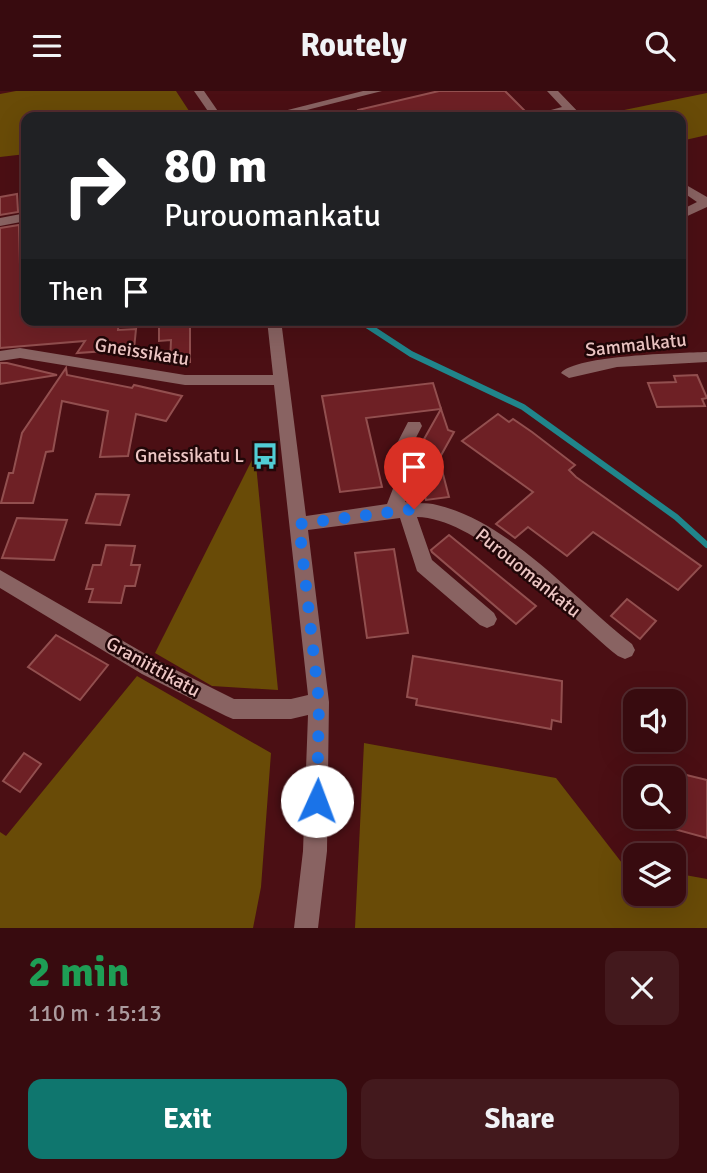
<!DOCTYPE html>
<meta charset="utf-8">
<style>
:root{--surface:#380b0f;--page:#43191d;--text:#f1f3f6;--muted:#ab9b9e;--line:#522b2f;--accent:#0f766e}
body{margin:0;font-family:Signika,sans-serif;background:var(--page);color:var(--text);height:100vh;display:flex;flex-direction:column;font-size:26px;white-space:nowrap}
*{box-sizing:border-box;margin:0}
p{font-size:23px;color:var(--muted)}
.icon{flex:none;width:38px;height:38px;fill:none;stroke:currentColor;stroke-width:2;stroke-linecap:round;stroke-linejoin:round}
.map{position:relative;height:837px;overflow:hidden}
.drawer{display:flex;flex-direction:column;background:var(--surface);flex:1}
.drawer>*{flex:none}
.hud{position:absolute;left:21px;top:21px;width:665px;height:214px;border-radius:14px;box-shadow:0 7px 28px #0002,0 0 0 2px var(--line);background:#202124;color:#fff;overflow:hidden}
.tools{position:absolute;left:623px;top:598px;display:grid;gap:14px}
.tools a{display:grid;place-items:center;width:63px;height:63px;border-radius:14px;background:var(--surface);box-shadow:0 7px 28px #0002,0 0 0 2px var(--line);font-size:35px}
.pin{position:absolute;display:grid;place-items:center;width:60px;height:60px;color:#fff;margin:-72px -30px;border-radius:50% 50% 50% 0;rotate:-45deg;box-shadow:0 0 7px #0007}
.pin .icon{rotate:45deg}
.me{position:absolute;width:77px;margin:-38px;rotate:2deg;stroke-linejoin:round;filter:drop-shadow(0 0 5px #0008)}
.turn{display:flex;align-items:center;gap:24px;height:147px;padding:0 28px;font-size:32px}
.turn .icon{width:91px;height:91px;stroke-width:2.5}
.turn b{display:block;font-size:49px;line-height:60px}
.then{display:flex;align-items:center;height:66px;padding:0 28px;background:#0003;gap:14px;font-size:26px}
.round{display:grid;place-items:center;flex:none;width:74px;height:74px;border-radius:14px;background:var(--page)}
.headline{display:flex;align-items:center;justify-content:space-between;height:119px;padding:0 28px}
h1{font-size:42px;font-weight:700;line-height:52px;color:#1e9e55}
.action{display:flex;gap:14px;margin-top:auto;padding:14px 28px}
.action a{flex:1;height:80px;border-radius:14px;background:var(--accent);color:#fff;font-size:28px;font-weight:700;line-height:80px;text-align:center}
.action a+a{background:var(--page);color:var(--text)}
header{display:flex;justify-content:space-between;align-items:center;height:91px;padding:0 28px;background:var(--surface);font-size:32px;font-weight:700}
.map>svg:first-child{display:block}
</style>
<header><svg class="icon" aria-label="menu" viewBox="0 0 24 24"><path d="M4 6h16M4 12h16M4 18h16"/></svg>Routely<svg class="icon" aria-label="search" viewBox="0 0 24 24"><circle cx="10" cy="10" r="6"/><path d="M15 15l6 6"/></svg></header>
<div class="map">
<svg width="707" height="837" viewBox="0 0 707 837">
<rect width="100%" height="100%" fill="#4b0f14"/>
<g fill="#694b07">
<polygon points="16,0 176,0 193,26 26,26 26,63 0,66 0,3"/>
<polygon points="707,2 707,44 681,50 681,26 590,26"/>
<polygon points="255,363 278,599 212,595 155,562"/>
<polygon points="137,585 271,662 261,796 253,837 0,837 0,741 6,745"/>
<polygon points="364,652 556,687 622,772 635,775 635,803 674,803 674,782 707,788 707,837 355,837"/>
</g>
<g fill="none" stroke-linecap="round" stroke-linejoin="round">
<polyline stroke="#20858b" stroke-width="6" points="359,229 411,263 523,316 676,426 707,454"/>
</g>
<g fill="#6e2025" stroke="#924f4f" stroke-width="2">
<polygon points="439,0 505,0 525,20 480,26 359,26 358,19"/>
<polygon points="17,103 18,121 0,124 0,106"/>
<polygon points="19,134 20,174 26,172 26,229 119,229 118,239 136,238 134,258 77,262 85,250 0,257 0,137"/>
<polygon points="159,229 190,229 190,271 170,272 171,249 159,250"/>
<polygon points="0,272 7,272 57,284 0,293"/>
<polygon points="66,277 67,284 132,297 134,294 182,305 166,330 136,323 128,365 100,366 108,320 62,310 53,360 46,361 33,412 1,412 9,382 13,382 22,342"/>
<polygon points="697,284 707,307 702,308 705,315 657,316 648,292 676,291 674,285"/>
<polygon points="433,292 441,318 366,327 382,396 340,401 322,305"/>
<polygon points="441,318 448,339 454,341 439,368 449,406 426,409 414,366"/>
<polygon points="498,323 509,331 513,328 532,341 575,374 569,379 576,386 701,475 678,499 593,441 567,465 528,436 515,447 496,433 533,401 462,350"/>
<polygon points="96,403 129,404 120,434 86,432"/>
<polygon points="17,427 67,429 54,469 2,467"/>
<polygon points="449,444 536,515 516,533 432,461 431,459"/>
<polygon points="106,454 135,455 131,474 140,474 135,495 125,495 121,512 89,511 93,498 86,498 93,474 101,474"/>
<polygon points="394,458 408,542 367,547 355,462"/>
<polygon points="627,508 656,530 640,548 611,525"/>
<polygon points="56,544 108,574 80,609 28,576"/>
<polygon points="413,565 562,590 561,631 552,629 551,638 416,614 417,608 407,606"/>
<polygon points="24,662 41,673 20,701 3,690"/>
<polygon points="674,681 707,689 707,747 674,738"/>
</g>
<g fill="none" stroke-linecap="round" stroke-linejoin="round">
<g fill="#896362" fill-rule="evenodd">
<polygon points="194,0 204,0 222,26 212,26"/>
<polygon points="363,0 382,0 279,26 260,26"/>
<polygon points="547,0 558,0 583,26 572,26 567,21 545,26 525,26 562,16"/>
<polygon points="681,91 707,106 707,116 681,128 681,119 697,111 681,100"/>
<polygon points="26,122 26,130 0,135 0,127"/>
<path d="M267,229h14l25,196 81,-12 7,-18 -4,-29 18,-35h12l2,4 -16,31 6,29 -7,16c10,2 21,0 32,3 73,17 137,94 195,139l3,6 -3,6 -7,3 -7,-3c-49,-39 -137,-138 -201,-139l15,43 62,53 3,6 -3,6 -7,3 -7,-3 -63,-54 -17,-53 -92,12 21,172 -2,149 -9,77h-24l9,-77 5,-136 -17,4h-58l-7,-3 -84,-42 -142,-86v-18l156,90 78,39h57l17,-4 -34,-310h-89l-165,-27 -20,3v-10l20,-3 165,27h88z"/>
<path d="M707,261v10l-90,5 -48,11 -8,-5c15,-18 119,-20 146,-21z"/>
</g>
</g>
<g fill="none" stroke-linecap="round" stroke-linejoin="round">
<polyline stroke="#1a73e8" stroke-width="12" stroke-dasharray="0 21.6" points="317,710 319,611 299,433 414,418"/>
</g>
<defs>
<symbol id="bus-bare" viewBox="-9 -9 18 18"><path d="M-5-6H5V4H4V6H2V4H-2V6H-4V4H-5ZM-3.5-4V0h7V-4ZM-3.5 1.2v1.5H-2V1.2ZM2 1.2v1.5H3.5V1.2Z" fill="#51ccd4" stroke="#210708" stroke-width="2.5" paint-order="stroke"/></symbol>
</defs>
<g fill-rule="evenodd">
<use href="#bus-bare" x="246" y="346" width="38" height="38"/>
</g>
<g text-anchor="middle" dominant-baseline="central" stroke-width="5" stroke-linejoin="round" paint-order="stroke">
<g font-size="19" fill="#edc6c4" stroke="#210708">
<text transform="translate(636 254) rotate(-6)">Sammalkatu</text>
<text transform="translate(142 261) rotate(9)">Gneissikatu</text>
<text transform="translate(528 482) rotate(39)">Purouomankatu</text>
<text transform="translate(153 576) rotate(29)">Graniittikatu</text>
</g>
<g font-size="19" fill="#edc6c4" stroke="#210708" text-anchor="end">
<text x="244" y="365">Gneissikatu L</text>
</g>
</g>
</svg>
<div class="tools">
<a><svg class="icon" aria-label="sound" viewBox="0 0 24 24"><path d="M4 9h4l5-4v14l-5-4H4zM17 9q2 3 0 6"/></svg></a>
<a><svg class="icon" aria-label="search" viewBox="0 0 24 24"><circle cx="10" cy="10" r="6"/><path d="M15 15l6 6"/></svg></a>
<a><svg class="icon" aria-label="layers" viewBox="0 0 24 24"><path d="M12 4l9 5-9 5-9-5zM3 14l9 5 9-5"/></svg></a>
</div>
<div class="pin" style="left:414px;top:418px;background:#d93025"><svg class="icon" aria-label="arrive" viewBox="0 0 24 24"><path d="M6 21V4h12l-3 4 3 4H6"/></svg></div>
<svg class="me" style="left:317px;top:710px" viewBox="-20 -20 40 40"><circle r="19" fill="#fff"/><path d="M0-13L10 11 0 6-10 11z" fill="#1a73e8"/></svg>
<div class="hud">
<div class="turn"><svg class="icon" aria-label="right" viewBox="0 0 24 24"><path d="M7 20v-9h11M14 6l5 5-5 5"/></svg><div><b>80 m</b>Purouomankatu</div></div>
<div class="then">Then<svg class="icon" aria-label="arrive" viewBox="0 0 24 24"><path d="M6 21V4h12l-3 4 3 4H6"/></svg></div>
</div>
</div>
<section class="drawer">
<div class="headline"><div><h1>2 min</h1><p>110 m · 15:13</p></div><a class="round"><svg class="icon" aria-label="close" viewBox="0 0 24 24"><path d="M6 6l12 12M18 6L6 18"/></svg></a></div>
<div class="action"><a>Exit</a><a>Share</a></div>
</section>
